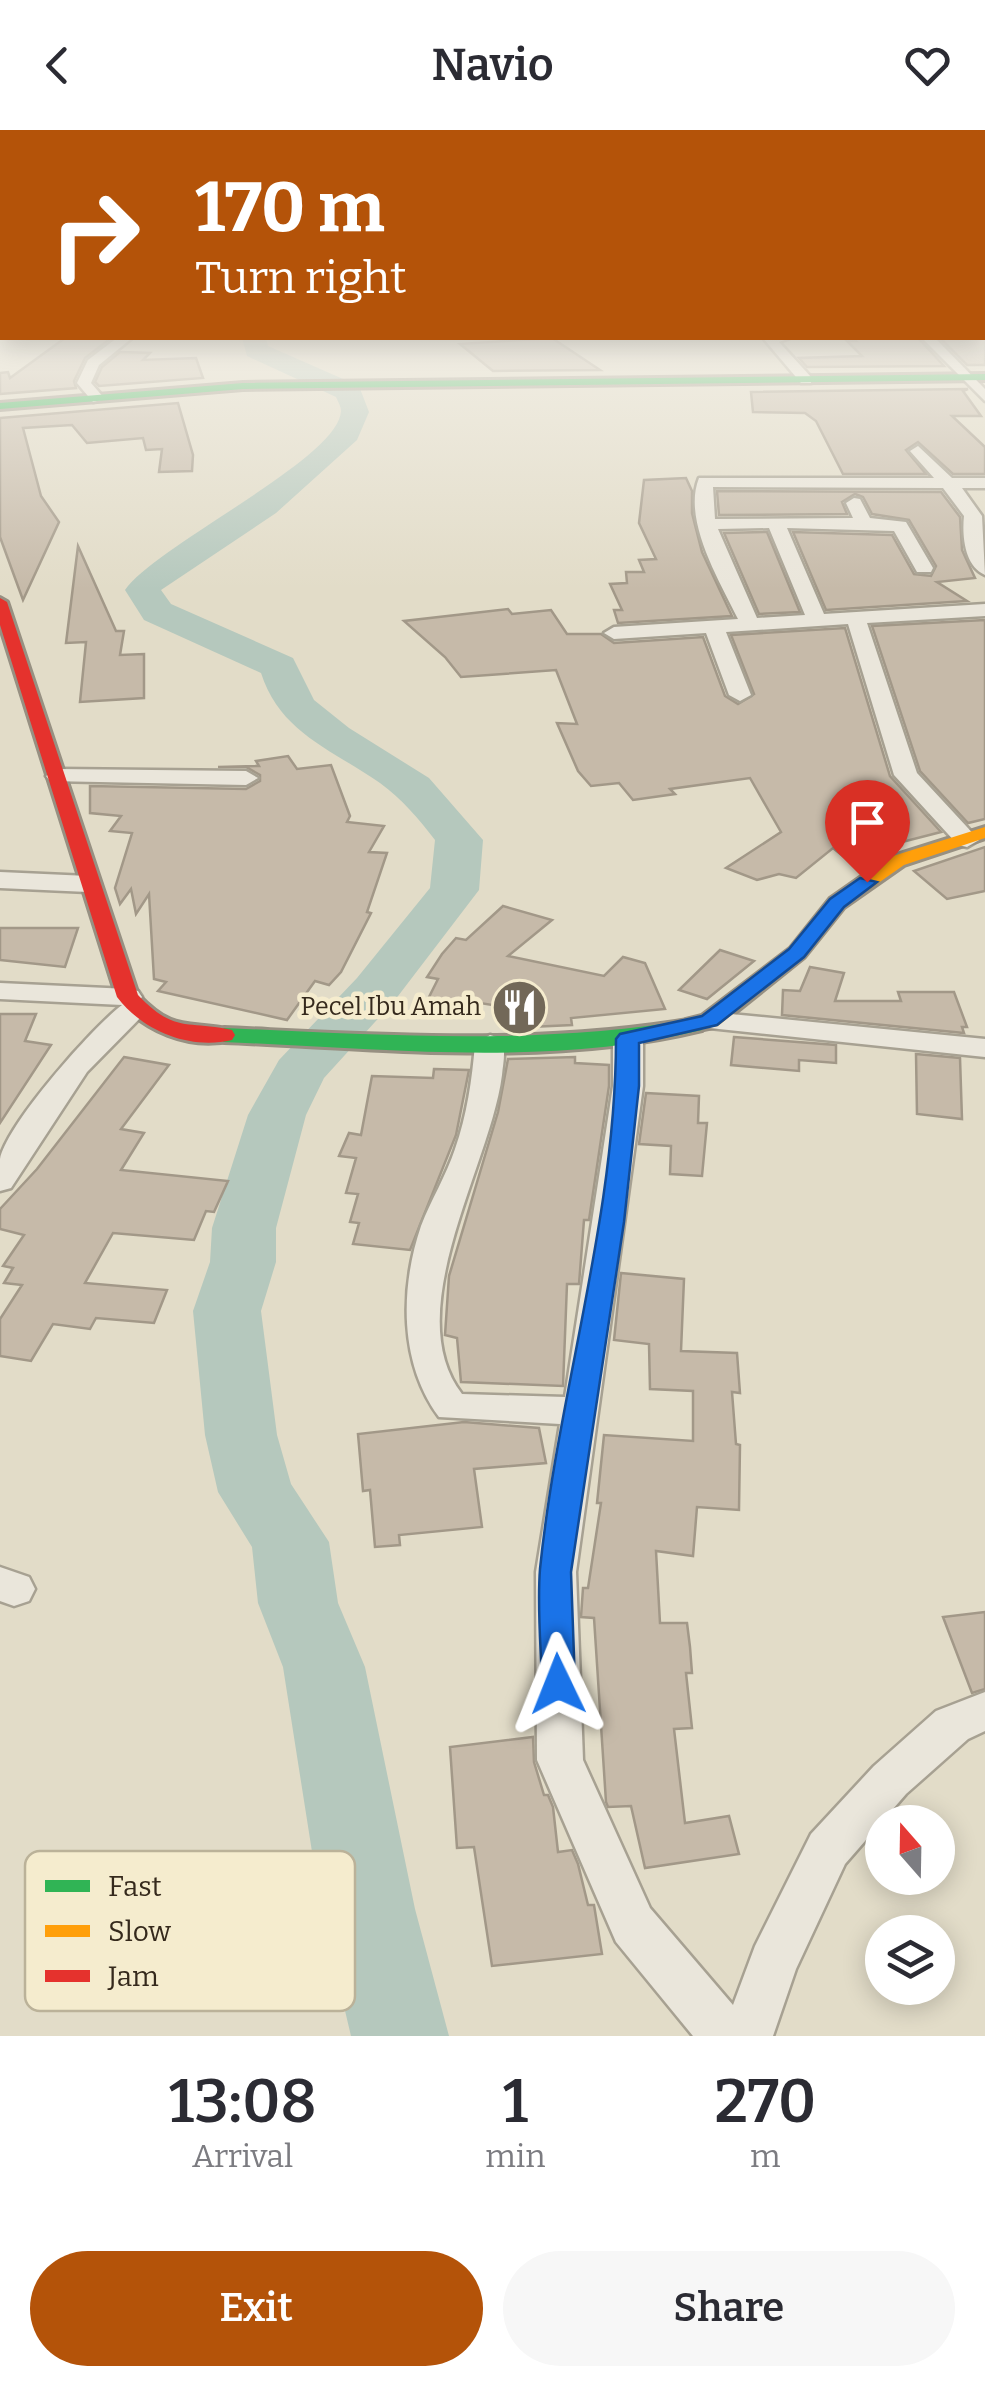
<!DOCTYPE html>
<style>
:root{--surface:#fff;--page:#f7f7f7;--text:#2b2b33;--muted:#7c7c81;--accent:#b45309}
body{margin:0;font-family:Bitter,serif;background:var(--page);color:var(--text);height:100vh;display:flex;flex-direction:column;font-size:38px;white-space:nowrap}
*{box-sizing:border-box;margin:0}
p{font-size:32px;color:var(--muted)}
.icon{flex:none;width:55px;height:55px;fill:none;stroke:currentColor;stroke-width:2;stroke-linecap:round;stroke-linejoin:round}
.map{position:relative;height:1906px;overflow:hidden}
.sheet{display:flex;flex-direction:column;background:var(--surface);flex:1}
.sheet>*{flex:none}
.banner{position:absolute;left:0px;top:0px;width:985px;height:210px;box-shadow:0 5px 25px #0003;background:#b45309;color:#fff;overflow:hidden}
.needle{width:65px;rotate:340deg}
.controls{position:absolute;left:865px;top:1675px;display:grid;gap:20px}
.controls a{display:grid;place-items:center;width:90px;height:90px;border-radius:50%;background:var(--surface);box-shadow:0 5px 25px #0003;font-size:50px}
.pin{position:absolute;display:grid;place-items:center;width:85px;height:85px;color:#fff;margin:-102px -42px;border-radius:50% 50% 50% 0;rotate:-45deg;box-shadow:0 0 10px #0007}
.pin .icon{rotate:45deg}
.me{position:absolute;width:110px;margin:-55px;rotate:358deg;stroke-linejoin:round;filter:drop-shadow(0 0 8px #0008)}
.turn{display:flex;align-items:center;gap:35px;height:210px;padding:0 30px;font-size:45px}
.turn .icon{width:130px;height:130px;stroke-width:2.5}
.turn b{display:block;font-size:70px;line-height:85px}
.eta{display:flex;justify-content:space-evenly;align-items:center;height:170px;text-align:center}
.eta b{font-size:60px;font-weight:600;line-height:70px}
.primary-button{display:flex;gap:20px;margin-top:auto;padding:20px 30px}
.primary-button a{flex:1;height:115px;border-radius:60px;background:var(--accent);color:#fff;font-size:40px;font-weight:600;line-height:115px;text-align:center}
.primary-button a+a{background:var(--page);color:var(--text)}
header{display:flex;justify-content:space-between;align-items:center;height:130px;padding:0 30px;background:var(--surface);font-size:45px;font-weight:600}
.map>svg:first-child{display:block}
</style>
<header><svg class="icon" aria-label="back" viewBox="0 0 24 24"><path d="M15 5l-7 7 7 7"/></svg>Navio<svg class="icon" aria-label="heart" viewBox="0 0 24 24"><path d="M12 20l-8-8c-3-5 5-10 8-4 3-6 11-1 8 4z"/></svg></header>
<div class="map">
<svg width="985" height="1906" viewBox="0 0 985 1906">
<rect width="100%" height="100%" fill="#e2dcc8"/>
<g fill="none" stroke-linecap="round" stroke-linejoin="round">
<path fill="#b5c8bd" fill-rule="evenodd" d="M242,208h24l2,8 91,40 10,26 -12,28 -81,73 -115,77 10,14 122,54 21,42 35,28 80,50 54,62 -4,50 -84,110 -71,78 -18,37 -30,113v34l-15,49 16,124 14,49 38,58 9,61 27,64 50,242 34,127h-98l-30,-127 -38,-242 -25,-64 -6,-56 -34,-55 -13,-57 -12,-124 17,-49 2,-34 36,-113 31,-55 78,-82 73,-90 5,-48c-16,-21 -33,-41 -55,-57 -47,-33 -100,-50 -119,-110l-117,-53 -19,-30c31,-45 214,-131 216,-179 0,-5 -3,-9 -5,-14l-89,-41z"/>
</g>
<g fill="#c6baa9" stroke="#a29888" stroke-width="2.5">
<polygon points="65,208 111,208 85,228 74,251 76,258 0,264 0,243 8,242 10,248"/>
<polygon points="552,208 600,240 493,241 460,214"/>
<polygon points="853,208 918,208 944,236 807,237 799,228 862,226 847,211 856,211"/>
<polygon points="940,208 985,208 985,235 967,235"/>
<polygon points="120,222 150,223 143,230 196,228 203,248 99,256 95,252 102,237"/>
<polygon points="968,259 963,261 981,286 952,286 985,317 985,344 953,344 918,312 906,320 926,344 843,344 816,291 805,283 753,282 751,262"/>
<polygon points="178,273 193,325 192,341 159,342 162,319 146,320 143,308 87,313 72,295 23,298 41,366 59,392 23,470 0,407 0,288"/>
<polygon points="686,348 692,361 692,383 702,422 732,486 618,493 614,480 622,480 610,454 627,453 626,442 644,442 639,430 656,429 639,393 644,350"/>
<polygon points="717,361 941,362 960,387 962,420 975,448 937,452 967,471 826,480 793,402 892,405 914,444 931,446 936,436 909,390 872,384 863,367 855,364 842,372 847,384 719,385"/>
<polygon points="767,402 800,482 759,484 724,403"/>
<polygon points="78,416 116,501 124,501 120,525 144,524 144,568 80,572 86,512 66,513"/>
<polygon points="508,479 512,484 551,480 567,504 601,504 614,513 703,507 725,566 738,574 754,564 731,505 845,498 890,646 941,702 844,727 833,718 796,748 779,744 757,750 726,738 781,702 750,648 670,659 675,664 633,670 619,653 591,656 578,641 557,593 577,594 556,540 461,547 445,527 404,491"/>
<polygon points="985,490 985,689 968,693 920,641 872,496"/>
<polygon points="288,626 297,639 331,635 350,686 347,692 384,696 369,722 387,723 367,782 371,783 341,842 329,855 315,851 287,890 158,861 166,852 154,849 149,764 136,784 131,759 120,774 115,758 132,703 110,701 121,686 90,683 90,656 246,659 260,651 260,645 246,637 218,637 259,636 256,631"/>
<polygon points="985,717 985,761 947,769 914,741"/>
<polygon points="503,776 552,790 508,826 604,846 623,827 645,833 665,879 571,888 572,895 506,898 505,877 468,871 460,883 424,877 438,849 427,847 442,824 456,808 466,810"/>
<polygon points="0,798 78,798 65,837 0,830"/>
<polygon points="720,820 754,831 707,869 679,860"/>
<polygon points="810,837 844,843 835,871 901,871 898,862 954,862 967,897 962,897 964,903 782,885 783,860 800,861"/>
<polygon points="0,884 36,884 25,911 51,915 0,993"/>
<polygon points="734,907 836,915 836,933 799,930 799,941 731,935"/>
<polygon points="916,924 960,928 962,989 917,984"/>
<polygon points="124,927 169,935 121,999 144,1003 121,1040 228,1051 214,1082 206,1081 194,1110 113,1103 85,1153 167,1160 154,1193 96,1188 90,1199 53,1194 31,1231 0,1226 0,1189 22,1155 4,1153 13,1138 3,1136 24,1105 0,1099 0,1079 37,1039"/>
<polygon points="575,927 575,933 609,935 609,956 589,1090 584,1090 579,1154 567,1154 563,1256 461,1252 457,1208 445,1205 449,1146 498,982 508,929"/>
<polygon points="434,939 469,940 456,1005 410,1120 353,1114 359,1093 350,1092 358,1064 346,1063 356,1028 339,1026 349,1003 361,1005 372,946 433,948"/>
<polygon points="646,963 699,966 698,993 707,993 702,1046 670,1044 671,1016 639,1014"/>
<polygon points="621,1143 684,1149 681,1221 737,1223 740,1263 732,1262 736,1314 740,1315 739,1380 697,1377 693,1426 656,1421 660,1493 687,1493 690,1517 692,1543 686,1543 692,1598 674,1599 685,1693 729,1686 739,1724 645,1738 631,1676 608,1677 606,1672 594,1488 581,1487 583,1458 588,1458 601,1373 597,1373 604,1305 693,1311 693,1261 650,1259 649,1214 614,1210"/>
<polygon points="464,1292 539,1298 546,1333 474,1339 482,1397 399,1405 400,1415 375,1417 370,1360 363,1361 358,1304"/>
<polygon points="985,1482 985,1559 972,1563 943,1487"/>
<polygon points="533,1607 534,1632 544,1665 548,1665 553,1677 558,1722 572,1720 578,1734 588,1775 594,1775 602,1824 492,1836 474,1717 457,1718 450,1617"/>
</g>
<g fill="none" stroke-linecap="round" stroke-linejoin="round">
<defs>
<g id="street">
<polygon points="117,208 132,208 99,235 91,253 105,269 93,272 77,253 88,230"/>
<polygon points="763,208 790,208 779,212 811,247 811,253 801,253"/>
<polygon points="922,208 935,208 985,259 985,271"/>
<path d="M918,316l34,32h33v10h-23l20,28 3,59c-21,-9 -23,-40 -21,-59l-21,-28 -230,-1 2,32 138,-1 -7,-15 8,-5 6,1 10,19 36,4 27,46 -2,4h-14l-23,-41 -107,-3 37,86 161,-10v12l-118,7 50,150 62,67 -12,7 -9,-2 -64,-70 -46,-151 -122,8 25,63 -11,6 -11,-6 -23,-62 -92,6 -10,-6 10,-6 124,-8c-18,-37 -56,-99 -39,-141h235l-24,-27zM769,398l36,87 -48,3 -39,-89z"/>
<polygon points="58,639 246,641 258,648 246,655 50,651 46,646"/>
<polygon points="0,742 88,746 101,754 88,762 0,758"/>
<path d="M0,853l128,6 10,2 4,6 -3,4 10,8 -62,63 -76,116 -11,3c0,-10 0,-22 0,-32 7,-35 92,-131 122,-154l-122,-6z"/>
<polygon points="710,882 985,909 985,927 700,897 696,891"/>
<path d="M628,900l15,9v47l-67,486 7,188 67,148 83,97 22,-59 56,-112 63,-68 62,-55 49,-19v39l-17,8 -62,55 -61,70 -49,105 -23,67h-80l-77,-94 -79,-182 -1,-188 24,-148 -121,-7c-40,-54 -39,-129 -18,-191 10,-26 25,-50 34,-77 12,-34 17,-69 20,-105l15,-9 10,3c7,10 3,25 2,37 -11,89 -104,237 -40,319l103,3 48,-311v-47z"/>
<polygon points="0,1437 29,1447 35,1459 29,1471 14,1476 0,1471"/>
</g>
<g id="fast">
<polygon points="985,244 985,250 243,259 0,279 0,273 243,253"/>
<path d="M694,889l8,1 3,5 -3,5c-155,38 -321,18 -478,12l-11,-7 11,-7c158,7 313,18 470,-9z"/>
</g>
<polygon id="slow" points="985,697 985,708 904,735 844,777 804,827 718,896 694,901 683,895 686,890 702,886 790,819 830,769 890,727"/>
<path id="jam" d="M0,468l7,4 131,393c37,39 49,25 94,35l3,5 -3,5c-43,10 -89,-9 -115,-43l-117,-372z"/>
</defs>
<use href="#street" stroke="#a7a192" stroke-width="5"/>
<use href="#fast" stroke="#979082" stroke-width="6"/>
<use href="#slow" stroke="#979082" stroke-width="6"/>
<use href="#jam" stroke="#979082" stroke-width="6"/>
<use href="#street" fill="#eae6db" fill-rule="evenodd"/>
<use href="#fast" fill="#30b455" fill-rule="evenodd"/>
<use href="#slow" fill="#ff9f0a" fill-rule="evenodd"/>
<use href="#jam" fill="#e5322d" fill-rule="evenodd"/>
</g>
<linearGradient id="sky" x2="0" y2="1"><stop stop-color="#93bcd7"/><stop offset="0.42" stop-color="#f2efe6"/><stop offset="1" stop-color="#f2efe6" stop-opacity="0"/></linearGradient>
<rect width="985" height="459" fill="url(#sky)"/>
<path fill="#1a73e8" stroke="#114b97" stroke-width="2.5" d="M860,748l17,4 -33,25 -40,50 -87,68 -78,18v43l-15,136 -53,350 4,112 -5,10 -12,4 -11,-4 -5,-10c-1,-37 -5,-77 -2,-115 18,-177 76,-351 76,-530l4,-5 82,-18 87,-67 41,-50z"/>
<defs>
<symbol id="restaurant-disc" viewBox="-11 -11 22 22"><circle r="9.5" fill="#726858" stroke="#f5ecce"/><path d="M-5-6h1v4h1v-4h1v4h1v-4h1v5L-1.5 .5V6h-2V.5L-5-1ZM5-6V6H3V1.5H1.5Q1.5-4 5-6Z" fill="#fff"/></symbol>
</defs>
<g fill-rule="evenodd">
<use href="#restaurant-disc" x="488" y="846" width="63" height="63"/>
</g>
<g text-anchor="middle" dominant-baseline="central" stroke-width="9" stroke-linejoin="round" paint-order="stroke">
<g font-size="25" fill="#35291c" stroke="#f5ecce" text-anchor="end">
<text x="481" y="877">Pecel Ibu Amah</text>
</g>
</g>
<rect x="25" y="1721" width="330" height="160" rx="15" fill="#f5ecce" stroke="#bbb299" stroke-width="2.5"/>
<rect x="45" y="1750" width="45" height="12" fill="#30b455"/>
<rect x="45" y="1795" width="45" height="12" fill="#ff9f0a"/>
<rect x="45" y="1840" width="45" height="12" fill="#e5322d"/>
<g font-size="28" fill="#35291c">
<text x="108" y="1766">Fast</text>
<text x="108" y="1811">Slow</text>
<text x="108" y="1856">Jam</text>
</g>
</svg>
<div class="controls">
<a><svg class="needle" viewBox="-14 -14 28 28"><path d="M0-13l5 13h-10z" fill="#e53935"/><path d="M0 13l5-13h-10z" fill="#7c7c81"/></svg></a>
<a><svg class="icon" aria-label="layers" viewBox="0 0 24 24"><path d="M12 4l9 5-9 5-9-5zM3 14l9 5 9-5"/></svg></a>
</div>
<div class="pin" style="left:867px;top:752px;background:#d93025"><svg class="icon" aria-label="arrive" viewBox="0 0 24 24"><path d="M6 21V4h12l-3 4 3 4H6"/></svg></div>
<svg class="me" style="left:558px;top:1554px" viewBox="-20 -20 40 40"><path d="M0-17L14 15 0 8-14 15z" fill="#1a73e8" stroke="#fff" stroke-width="4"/></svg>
<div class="banner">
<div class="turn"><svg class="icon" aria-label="right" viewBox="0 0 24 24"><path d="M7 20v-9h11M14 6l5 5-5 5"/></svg><div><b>170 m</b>Turn right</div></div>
</div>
</div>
<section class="sheet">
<div class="eta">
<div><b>13:08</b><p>Arrival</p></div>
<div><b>1</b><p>min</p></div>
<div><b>270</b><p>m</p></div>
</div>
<div class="primary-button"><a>Exit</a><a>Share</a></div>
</section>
